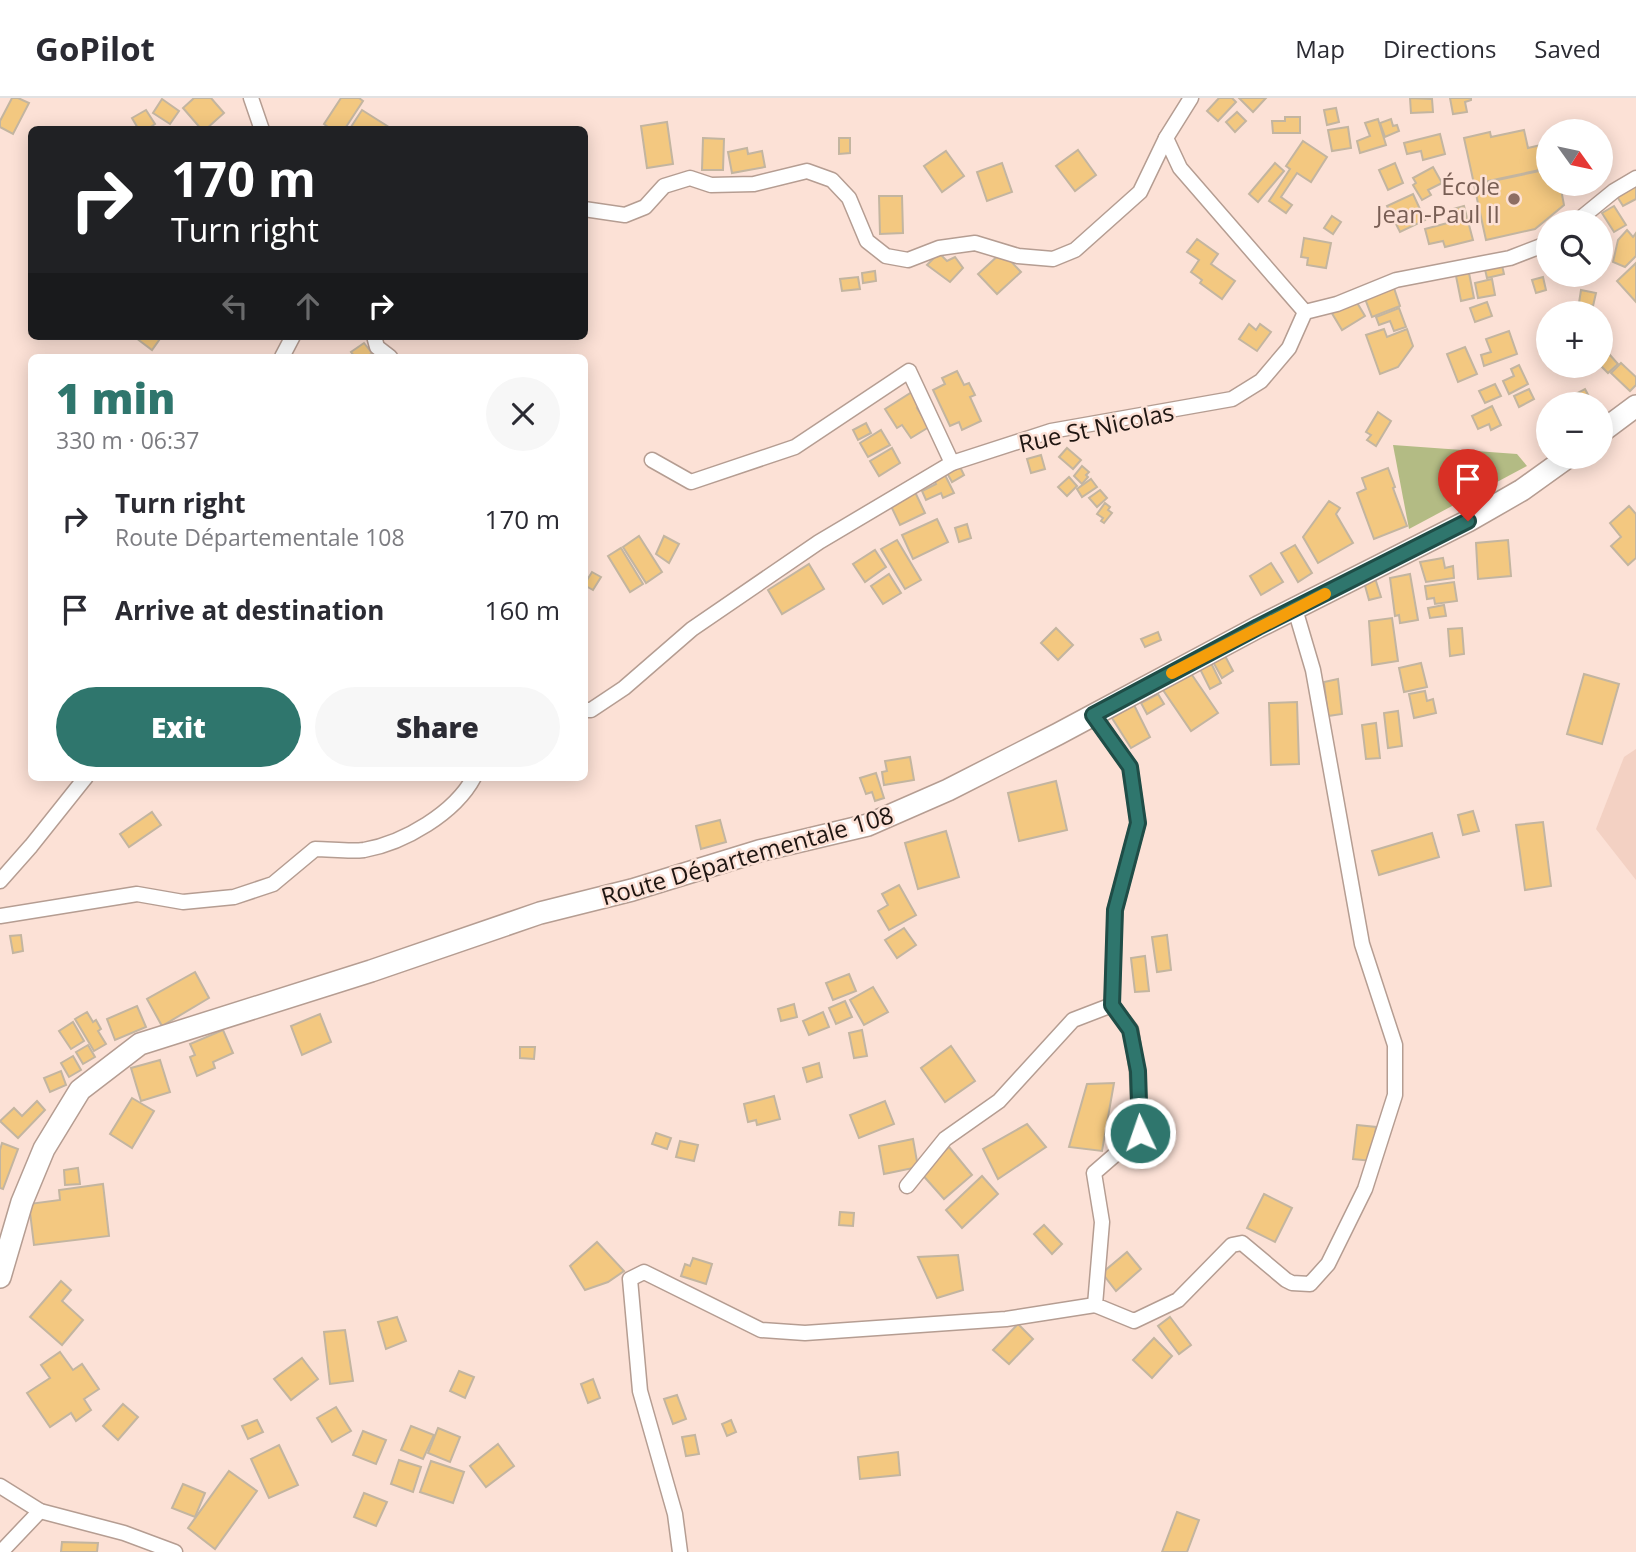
<!DOCTYPE html>
<meta charset="utf-8">
<style>
:root{--surface:#fff;--page:#f7f7f7;--text:#2b2b33;--muted:#7c7c81;--line:#e1e1e2;--accent:#2f766d}
body{margin:0;font-family:"Open Sans",sans-serif;background:var(--page);color:var(--text);height:100vh;display:flex;flex-direction:column;font-size:26px;white-space:nowrap}
*{box-sizing:border-box;margin:0}
p{font-size:23px;color:var(--muted)}
.icon{flex:none;width:38px;height:38px;fill:none;stroke:currentColor;stroke-width:2;stroke-linecap:round;stroke-linejoin:round}
.map{position:relative;flex:1;overflow:hidden}
.drawer{position:absolute;left:28px;top:256px;width:560px;height:427px;display:flex;flex-direction:column;background:var(--surface);border-radius:10px;box-shadow:0 4px 18px #0003}
.drawer>*{flex:none}
.hud{position:absolute;left:28px;top:28px;width:560px;height:214px;border-radius:10px;box-shadow:0 4px 18px #0003;background:#202124;color:#fff;overflow:hidden}
.needle{width:46px;rotate:123deg}
.tools{position:absolute;left:1536px;top:21px;display:grid;gap:14px}
.tools a{display:grid;place-items:center;width:77px;height:77px;border-radius:50%;background:var(--surface);box-shadow:0 4px 18px #0003;font-size:35px}
.pin{position:absolute;display:grid;place-items:center;width:60px;height:60px;color:#fff;margin:-72px -30px;border-radius:50% 50% 50% 0;rotate:-45deg;box-shadow:0 0 7px #0007}
.pin .icon{rotate:45deg}
.me{position:absolute;width:77px;margin:-38px;rotate:357deg;stroke-linejoin:round;filter:drop-shadow(0 0 5px #0008)}
.turn{display:flex;align-items:center;gap:24px;height:147px;padding:0 28px;font-size:32px}
.turn .icon{width:91px;height:91px;stroke-width:2.5}
.turn b{display:block;font-size:49px;line-height:60px}
.lanes{display:flex;align-items:center;height:66px;padding:0 28px;background:#0003;justify-content:center;gap:35px;direction:ltr}
.lanes .off{opacity:.35}
.round{display:grid;place-items:center;flex:none;width:74px;height:74px;border-radius:37px;background:var(--page)}
.head{display:flex;align-items:center;justify-content:space-between;height:119px;padding:0 28px}
h1{font-size:42px;font-weight:800;line-height:52px;color:var(--accent)}
.action{display:flex;gap:14px;margin-top:auto;padding:14px 28px}
.action a{flex:1;height:80px;border-radius:42px;background:var(--accent);color:#fff;font-size:28px;font-weight:800;line-height:80px;text-align:center}
.action a+a{background:var(--page);color:var(--text)}
ul{padding:0;list-style:none}
li{display:flex;align-items:center;gap:21px;height:91px;padding:0 28px}
li div{flex:1}
li b{display:block;font-size:26px}
li em{font-style:normal}
header{display:flex;align-items:center;gap:42px;box-sizing:border-box;height:98px;padding:0 35px;background:var(--surface);border-bottom:2px solid var(--line)}
header strong{font-size:33px}
nav{display:flex;gap:38px;margin-inline-start:auto;font-size:24px}
.map>svg:first-child{display:block}
</style>
<header>
<strong>GoPilot</strong>
<nav><a>Map</a><a>Directions</a><a>Saved</a></nav>
</header>
<div class="map">
<svg width="1636" height="1454" viewBox="0 0 1636 1454">
<rect width="100%" height="100%" fill="#fce1d6"/>
<polygon fill="#f3d1c3" points="1636,651 1636,782 1596,731 1624,659"/>
<polygon fill="#b3bb84" points="1393,347 1517,356 1527,368 1409,431"/>
<g fill="#f3c880" stroke="#c3b5a0" stroke-width="2">
<polygon points="12,0 18,0 29,5 13,36 0,29 0,23"/>
<polygon points="194,0 211,0 224,15 205,32 202,32 183,10"/>
<polygon points="341,0 359,0 363,3 344,32 332,32 324,26"/>
<polygon points="1219,0 1232,0 1236,4 1218,23 1207,13"/>
<polygon points="1239,0 1266,0 1253,14"/>
<polygon points="1410,0 1432,1 1433,14 1411,15"/>
<polygon points="1450,0 1471,0 1471,2 1465,4 1467,14 1453,16"/>
<polygon points="162,1 179,13 170,26 153,15"/>
<polygon points="1336,10 1339,24 1327,27 1324,12"/>
<polygon points="146,12 155,26 146,32 139,32 132,20"/>
<polygon points="362,12 392,31 392,32 349,32"/>
<polygon points="1237,14 1246,23 1235,34 1226,24"/>
<polygon points="1285,19 1300,19 1300,35 1273,35 1272,23 1285,23"/>
<polygon points="1378,21 1386,47 1360,55 1357,43 1370,38 1365,25"/>
<polygon points="1391,21 1393,28 1397,27 1399,33 1385,39 1380,25"/>
<polygon points="667,24 673,66 647,70 641,28"/>
<polygon points="1348,29 1351,50 1332,53 1328,32"/>
<polygon points="1524,32 1528,50 1545,46 1549,70 1474,86 1464,40 1490,34 1491,39"/>
<polygon points="1440,36 1445,56 1423,62 1421,53 1407,56 1404,45"/>
<polygon points="703,40 724,41 723,72 702,72"/>
<polygon points="839,40 850,40 850,55 839,56"/>
<polygon points="1303,43 1327,59 1311,84 1297,75 1281,99 1292,107 1286,115 1269,103 1290,71 1286,68"/>
<polygon points="747,50 748,56 762,53 765,69 732,75 728,54"/>
<polygon points="1078,52 1096,77 1075,93 1056,68"/>
<polygon points="946,53 964,78 942,94 924,68"/>
<polygon points="1002,65 1012,94 987,103 977,74"/>
<polygon points="1275,65 1284,73 1258,104 1249,96"/>
<polygon points="1395,65 1403,85 1388,92 1379,72"/>
<polygon points="1433,69 1442,85 1428,92 1431,97 1422,102 1413,87 1416,85 1413,80"/>
<polygon points="1549,71 1549,86 1560,86 1564,107 1535,131 1486,142 1474,87"/>
<polygon points="1636,78 1636,101 1623,108 1613,92"/>
<polygon points="1413,96 1425,122 1400,134 1387,108"/>
<polygon points="879,98 902,98 903,135 880,136"/>
<polygon points="1464,108 1473,142 1445,149 1443,143 1429,146 1425,131 1455,123 1453,111"/>
<polygon points="1614,108 1626,127 1614,134 1602,115"/>
<polygon points="1332,118 1341,124 1333,136 1324,130"/>
<polygon points="1627,132 1633,139 1636,135 1636,158 1625,169 1613,164 1618,142"/>
<polygon points="1304,140 1331,145 1326,170 1307,167 1308,160 1301,159"/>
<polygon points="1197,141 1218,156 1211,166 1235,183 1222,201 1200,185 1202,182 1191,174 1199,162 1187,154"/>
<polygon points="1002,154 1021,174 997,196 978,176"/>
<polygon points="939,155 947,163 955,159 963,170 950,184 927,167"/>
<polygon points="1501,163 1504,176 1487,180 1484,167"/>
<polygon points="1467,165 1474,200 1461,203 1454,168"/>
<polygon points="1636,165 1636,204 1617,183"/>
<polygon points="875,173 876,183 863,185 862,175"/>
<polygon points="858,179 860,191 842,193 840,181"/>
<polygon points="1543,179 1546,192 1536,195 1532,182"/>
<polygon points="1492,181 1495,197 1478,200 1475,185"/>
<polygon points="1393,187 1400,208 1372,219 1364,198"/>
<polygon points="1581,192 1596,195 1593,208 1579,205"/>
<polygon points="1353,198 1365,218 1342,232 1330,212"/>
<polygon points="1487,204 1492,218 1475,224 1470,210"/>
<polygon points="1399,210 1406,229 1394,233 1390,223 1379,227 1376,219"/>
<polygon points="1249,226 1256,232 1260,226 1271,234 1257,253 1239,241"/>
<polygon points="1384,231 1387,239 1407,231 1413,248 1398,269 1380,276 1366,237"/>
<polygon points="1509,233 1517,256 1484,268 1481,257 1491,254 1486,241"/>
<polygon points="137,238 162,238 152,252 136,240"/>
<polygon points="364,245 372,255 367,259 355,259 351,254"/>
<polygon points="1601,247 1618,266 1608,275 1601,268"/>
<polygon points="1465,249 1477,276 1458,284 1447,256"/>
<polygon points="1621,265 1636,279 1636,287 1630,293 1611,275"/>
<polygon points="1519,267 1528,286 1509,296 1503,283 1514,278 1511,271"/>
<polygon points="957,273 964,287 969,285 975,297 970,299 981,323 962,332 959,324 950,328 933,292 945,286 942,280"/>
<polygon points="1495,286 1501,298 1485,305 1479,293"/>
<polygon points="1529,291 1534,301 1519,309 1514,298"/>
<polygon points="1585,291 1593,306 1564,306 1562,303"/>
<polygon points="912,294 920,308 917,310 929,329 911,340 902,327 897,330 885,311"/>
<polygon points="1492,308 1501,327 1491,332 1489,326 1478,331 1472,318"/>
<polygon points="1378,314 1391,323 1376,348 1367,342 1371,337 1366,334"/>
<polygon points="866,325 871,335 858,342 853,332"/>
<polygon points="881,332 890,347 868,359 860,345"/>
<polygon points="892,350 900,365 879,378 870,363"/>
<polygon points="1067,350 1081,362 1073,371 1059,359"/>
<polygon points="1041,357 1045,371 1031,375 1027,361"/>
<polygon points="1082,368 1089,374 1086,377 1088,379 1082,386 1074,378"/>
<polygon points="960,369 964,377 952,384 947,375"/>
<polygon points="1388,370 1395,389 1393,390 1407,428 1374,441 1357,395 1366,391 1362,380"/>
<polygon points="945,377 954,395 943,400 941,395 926,402 922,393 936,386 934,382"/>
<polygon points="1069,379 1077,388 1067,398 1058,389"/>
<polygon points="1091,381 1097,389 1082,399 1077,391"/>
<polygon points="1100,392 1107,400 1097,409 1089,400"/>
<polygon points="915,394 925,415 900,427 890,406"/>
<polygon points="1329,403 1340,410 1336,416 1353,445 1318,465 1303,439"/>
<polygon points="1105,405 1110,409 1108,412 1112,415 1104,425 1101,423 1103,420 1097,416"/>
<polygon points="1629,408 1636,416 1636,460 1628,467 1611,448 1621,439 1610,425"/>
<polygon points="937,421 948,444 913,461 902,437"/>
<polygon points="967,426 971,440 959,444 955,430"/>
<polygon points="639,438 662,474 646,485 623,449"/>
<polygon points="664,438 679,446 669,465 656,456"/>
<polygon points="897,442 921,482 905,491 881,451"/>
<polygon points="1508,442 1511,478 1478,481 1476,445"/>
<polygon points="1295,447 1312,475 1298,484 1281,455"/>
<polygon points="621,450 643,486 630,494 608,458"/>
<polygon points="875,452 886,469 865,484 853,466"/>
<polygon points="1443,460 1445,470 1453,468 1454,480 1426,484 1420,464"/>
<polygon points="1271,465 1283,484 1261,497 1250,478"/>
<polygon points="809,466 824,491 782,516 768,492"/>
<polygon points="592,474 601,479 593,492 584,487"/>
<polygon points="889,476 901,495 883,506 871,488"/>
<polygon points="1410,476 1418,522 1400,525 1399,517 1395,518 1390,480"/>
<polygon points="1375,480 1381,499 1369,502 1364,484"/>
<polygon points="1454,484 1457,503 1435,506 1434,500 1427,501 1425,488"/>
<polygon points="1444,507 1446,518 1430,520 1428,510"/>
<polygon points="1392,520 1398,563 1372,567 1369,523"/>
<polygon points="1056,530 1073,547 1058,562 1041,545"/>
<polygon points="1462,530 1464,556 1450,558 1448,531"/>
<polygon points="1158,534 1161,542 1145,549 1141,541"/>
<polygon points="1224,556 1233,573 1222,580 1212,562"/>
<polygon points="1210,563 1221,585 1210,591 1199,569"/>
<polygon points="1421,565 1427,589 1404,594 1399,570"/>
<polygon points="1190,574 1218,615 1191,633 1163,592"/>
<polygon points="1584,576 1619,586 1602,646 1567,636"/>
<polygon points="1338,581 1342,616 1328,618 1324,584"/>
<polygon points="1425,593 1427,603 1433,601 1436,615 1414,620 1409,596"/>
<polygon points="1158,596 1164,606 1147,616 1141,605"/>
<polygon points="1297,604 1299,666 1271,667 1269,605"/>
<polygon points="1134,607 1150,639 1131,650 1112,620"/>
<polygon points="1398,613 1402,648 1388,650 1384,615"/>
<polygon points="1376,625 1380,660 1366,661 1362,627"/>
<polygon points="910,659 914,682 884,687 882,674 887,673 885,663"/>
<polygon points="876,675 884,700 875,703 872,694 866,696 860,680"/>
<polygon points="1056,683 1067,732 1019,743 1008,695"/>
<polygon points="1473,713 1479,733 1463,737 1458,717"/>
<polygon points="152,714 161,727 129,749 120,736"/>
<polygon points="720,722 726,744 701,751 696,728"/>
<polygon points="1543,724 1551,788 1525,792 1516,727"/>
<polygon points="946,733 959,779 918,791 905,745"/>
<polygon points="1432,735 1439,759 1379,777 1372,753"/>
<polygon points="899,787 916,817 889,832 878,813 888,807 882,796"/>
<polygon points="904,830 916,847 897,860 885,842"/>
<polygon points="21,837 23,853 13,855 10,838"/>
<polygon points="1167,837 1171,872 1157,874 1152,839"/>
<polygon points="1145,858 1149,893 1135,894 1131,860"/>
<polygon points="195,874 209,900 162,928 147,901"/>
<polygon points="849,876 856,893 833,902 826,885"/>
<polygon points="873,889 888,914 864,927 850,902"/>
<polygon points="845,903 852,919 836,926 829,910"/>
<polygon points="794,906 797,919 781,923 778,911"/>
<polygon points="137,908 146,929 115,942 107,921"/>
<polygon points="87,914 93,924 96,922 101,931 98,933 106,946 94,953 75,921"/>
<polygon points="823,914 829,929 809,937 803,923"/>
<polygon points="320,916 331,944 302,957 291,928"/>
<polygon points="73,924 84,943 71,951 59,933"/>
<polygon points="223,932 233,955 213,964 215,970 197,978 190,959 195,957 190,946"/>
<polygon points="862,932 867,958 854,960 849,935"/>
<polygon points="88,947 95,959 83,966 76,954"/>
<polygon points="951,948 975,983 945,1004 921,970"/>
<polygon points="520,949 535,949 534,961 520,960"/>
<polygon points="73,958 81,972 69,979 61,965"/>
<polygon points="160,962 170,994 141,1003 131,970"/>
<polygon points="819,965 822,979 807,984 803,970"/>
<polygon points="61,973 66,987 50,994 44,980"/>
<polygon points="1114,985 1102,1053 1069,1049 1087,986"/>
<polygon points="774,998 780,1021 757,1027 756,1022 748,1024 744,1006"/>
<polygon points="132,1000 154,1013 132,1050 110,1036"/>
<polygon points="37,1003 45,1012 18,1040 0,1023 14,1010 22,1018"/>
<polygon points="885,1003 894,1026 859,1040 850,1017"/>
<polygon points="1027,1026 1046,1049 998,1081 983,1051"/>
<polygon points="1357,1027 1376,1029 1372,1063 1353,1061"/>
<polygon points="656,1035 671,1040 667,1051 652,1046"/>
<polygon points="913,1041 918,1069 884,1076 879,1048"/>
<polygon points="680,1043 698,1047 694,1063 676,1059"/>
<polygon points="2,1045 18,1051 3,1091 0,1090 0,1052"/>
<polygon points="949,1049 972,1077 944,1101 920,1074"/>
<polygon points="78,1070 80,1086 65,1087 64,1072"/>
<polygon points="982,1078 998,1096 962,1130 946,1112"/>
<polygon points="103,1086 109,1138 34,1147 29,1106 60,1102 59,1092"/>
<polygon points="1264,1096 1292,1110 1275,1144 1247,1130"/>
<polygon points="840,1114 854,1115 853,1128 839,1127"/>
<polygon points="1044,1127 1062,1146 1052,1156 1034,1136"/>
<polygon points="597,1144 624,1173 608,1184 585,1192 570,1168"/>
<polygon points="1127,1154 1141,1171 1116,1193 1102,1175"/>
<polygon points="958,1157 963,1192 937,1200 918,1159"/>
<polygon points="693,1160 712,1166 706,1186 681,1178 685,1166 690,1168"/>
<polygon points="61,1183 71,1192 62,1203 83,1222 62,1247 30,1219"/>
<polygon points="397,1219 406,1243 386,1251 378,1224"/>
<polygon points="1170,1219 1191,1247 1179,1256 1158,1228"/>
<polygon points="1018,1226 1033,1241 1009,1266 993,1252"/>
<polygon points="345,1232 353,1283 330,1286 324,1234"/>
<polygon points="1154,1240 1172,1258 1152,1280 1133,1262"/>
<polygon points="60,1254 73,1272 82,1266 99,1291 84,1301 91,1312 76,1323 71,1315 50,1329 27,1295 50,1280 41,1267"/>
<polygon points="302,1260 318,1281 291,1302 274,1281"/>
<polygon points="459,1273 474,1279 465,1300 450,1293"/>
<polygon points="593,1281 600,1300 588,1305 581,1286"/>
<polygon points="677,1297 686,1321 673,1326 664,1301"/>
<polygon points="123,1306 138,1319 118,1342 103,1328"/>
<polygon points="336,1309 351,1333 332,1344 317,1320"/>
<polygon points="257,1322 263,1334 248,1341 242,1328"/>
<polygon points="731,1322 736,1334 727,1338 722,1326"/>
<polygon points="411,1328 434,1337 423,1361 401,1352"/>
<polygon points="438,1330 460,1339 450,1364 428,1355"/>
<polygon points="363,1333 386,1342 376,1366 353,1357"/>
<polygon points="695,1337 699,1356 686,1358 682,1339"/>
<polygon points="498,1346 514,1368 486,1389 470,1368"/>
<polygon points="279,1347 298,1387 269,1400 251,1361"/>
<polygon points="898,1354 900,1377 860,1381 858,1359"/>
<polygon points="399,1362 421,1369 413,1394 391,1386"/>
<polygon points="431,1363 464,1374 453,1405 420,1394"/>
<polygon points="229,1373 257,1393 215,1451 188,1430"/>
<polygon points="183,1386 205,1395 195,1419 172,1410"/>
<polygon points="364,1395 387,1404 376,1428 354,1419"/>
<polygon points="1177,1414 1199,1422 1187,1454 1162,1454"/>
<polygon points="62,1444 98,1445 97,1454 61,1454"/>
</g>
<g fill="none" stroke-linecap="round" stroke-linejoin="round">
<defs>
<g id="minor">
<polyline points="251,0 262,32"/>
<polyline points="1191,0 1166,40 1180,70 1305,214"/>
<polyline points="584,111 625,117 645,109 664,88 690,80 711,87 754,86 807,73 832,82 849,100 867,143 886,158 908,162 939,150 975,145 1018,158 1053,161 1075,152 1140,94 1166,40"/>
<polyline points="1576,124 1614,93 1636,80"/>
<polyline points="374,238 377,249 390,259"/>
<polyline points="282,259 293,238"/>
<polyline points="652,362 691,384 795,349 909,273 952,365"/>
<polyline points="584,612 591,612 624,590 692,531 819,444 952,365 1051,333 1232,301 1261,283 1289,250 1305,214 1337,206 1396,182 1510,160 1549,145"/>
<polyline points="1093,617 1130,669 1138,725 1115,812 1112,907 1131,932 1137,973 1140,1035 1094,1075 1102,1124 1095,1207 1134,1223 1178,1202 1232,1147 1242,1145 1286,1182 1292,1185 1310,1186 1328,1166 1365,1091 1395,997 1395,947 1362,846 1313,572 1295,511"/>
<polyline points="0,783 31,748 86,679"/>
<path d="M0,818l137,-22 46,8 51,-5 39,-13 42,-35c15,0 34,3 49,1 40,-7 91,-37 110,-73"/>
<polyline points="907,1088 945,1041 999,1003 1073,922 1112,907"/>
<polyline points="0,1388 40,1413 124,1435 175,1454"/>
<polyline points="1,1454 40,1413"/>
<polyline points="680,1454 675,1416 640,1293 630,1181 644,1174 761,1232 805,1235 1006,1221 1095,1207"/>
</g>
<g id="secondary">
<polyline points="1601,334 1636,308"/>
<polyline points="0,1179 22,1104 44,1051 80,992 140,946 371,873 540,815 632,792 759,753 868,727 948,692 1058,636 1258,529 1468,423 1522,392 1568,359"/>
</g>
</defs>
<use href="#minor" stroke="#b59d92" stroke-width="17"/>
<use href="#secondary" stroke="#b59d92" stroke-width="24"/>
<use href="#minor" stroke="#fff" stroke-width="14"/>
<use href="#secondary" stroke="#fff" stroke-width="21"/>
</g>
<g fill="none" stroke-linecap="round" stroke-linejoin="round">
<defs>
<polyline id="route" points="1140,1035 1138,973 1130,932 1112,907 1115,812 1138,725 1130,669 1093,617 1258,529 1468,423"/>
</defs>
<use href="#route" stroke="#1f4d47" stroke-width="18"/>
<use href="#route" stroke="#2f766d" stroke-width="12"/>
<polyline stroke="#f59e0b" stroke-width="12" points="1172,575 1325,496"/>
</g>
<circle fill="#8d6e63" stroke="#fce1d6" stroke-width="2.5" cx="1514" cy="101" r="7"/>
<g text-anchor="middle" dominant-baseline="central" stroke-width="5" stroke-linejoin="round" paint-order="stroke">
<g font-size="24" fill="#785e54" stroke="#fce1d6" text-anchor="end">
<text x="1500" y="87">École<tspan x="1500" dy="28">Jean-Paul II</tspan></text>
</g>
<g font-size="24" fill="#1e1511" stroke="#fce1d6">
<text transform="translate(1096 329) rotate(-12)">Rue St Nicolas</text>
<text transform="translate(747 757) rotate(-16)">Route Départementale 108</text>
</g>
</g>
</svg>
<div class="tools">
<a><svg class="needle" viewBox="-14 -14 28 28"><path d="M0-13l5 13h-10z" fill="#e53935"/><path d="M0 13l5-13h-10z" fill="#7c7c81"/></svg></a>
<a><svg class="icon" aria-label="search" viewBox="0 0 24 24"><circle cx="10" cy="10" r="6"/><path d="M15 15l6 6"/></svg></a>
<a>+</a>
<a>−</a>
</div>
<div class="pin" style="left:1468px;top:423px;background:#d93025"><svg class="icon" aria-label="arrive" viewBox="0 0 24 24"><path d="M6 21V4h12l-3 4 3 4H6"/></svg></div>
<svg class="me" style="left:1140px;top:1035px" viewBox="-20 -20 40 40"><circle r="17" fill="#2f766d" stroke="#fff" stroke-width="3"/><path d="M0-11L8 9 0 5-8 9z" fill="#fff"/></svg>
<div class="hud">
<div class="turn"><svg class="icon" aria-label="right" viewBox="0 0 24 24"><path d="M7 20v-9h11M14 6l5 5-5 5"/></svg><div><b>170 m</b>Turn right</div></div>
<div class="lanes"><svg class="icon off" aria-label="left" viewBox="0 0 24 24"><path d="M17 20v-9H6M10 6l-5 5 5 5"/></svg><svg class="icon off" aria-label="ahead" viewBox="0 0 24 24"><path d="M12 20V5M6 11l6-6 6 6"/></svg><svg class="icon" aria-label="right" viewBox="0 0 24 24"><path d="M7 20v-9h11M14 6l5 5-5 5"/></svg></div>
</div>
<section class="drawer">
<div class="head"><div><h1>1 min</h1><p>330 m · 06:37</p></div><a class="round"><svg class="icon" aria-label="close" viewBox="0 0 24 24"><path d="M6 6l12 12M18 6L6 18"/></svg></a></div>
<ul>
<li><svg class="icon" aria-label="right" viewBox="0 0 24 24"><path d="M7 20v-9h11M14 6l5 5-5 5"/></svg><div><b>Turn right</b><p>Route Départementale 108</p></div><em>170 m</em></li>
<li><svg class="icon" aria-label="arrive" viewBox="0 0 24 24"><path d="M6 21V4h12l-3 4 3 4H6"/></svg><div><b>Arrive at destination</b></div><em>160 m</em></li>
</ul>
<div class="action"><a>Exit</a><a>Share</a></div>
</section>
</div>
